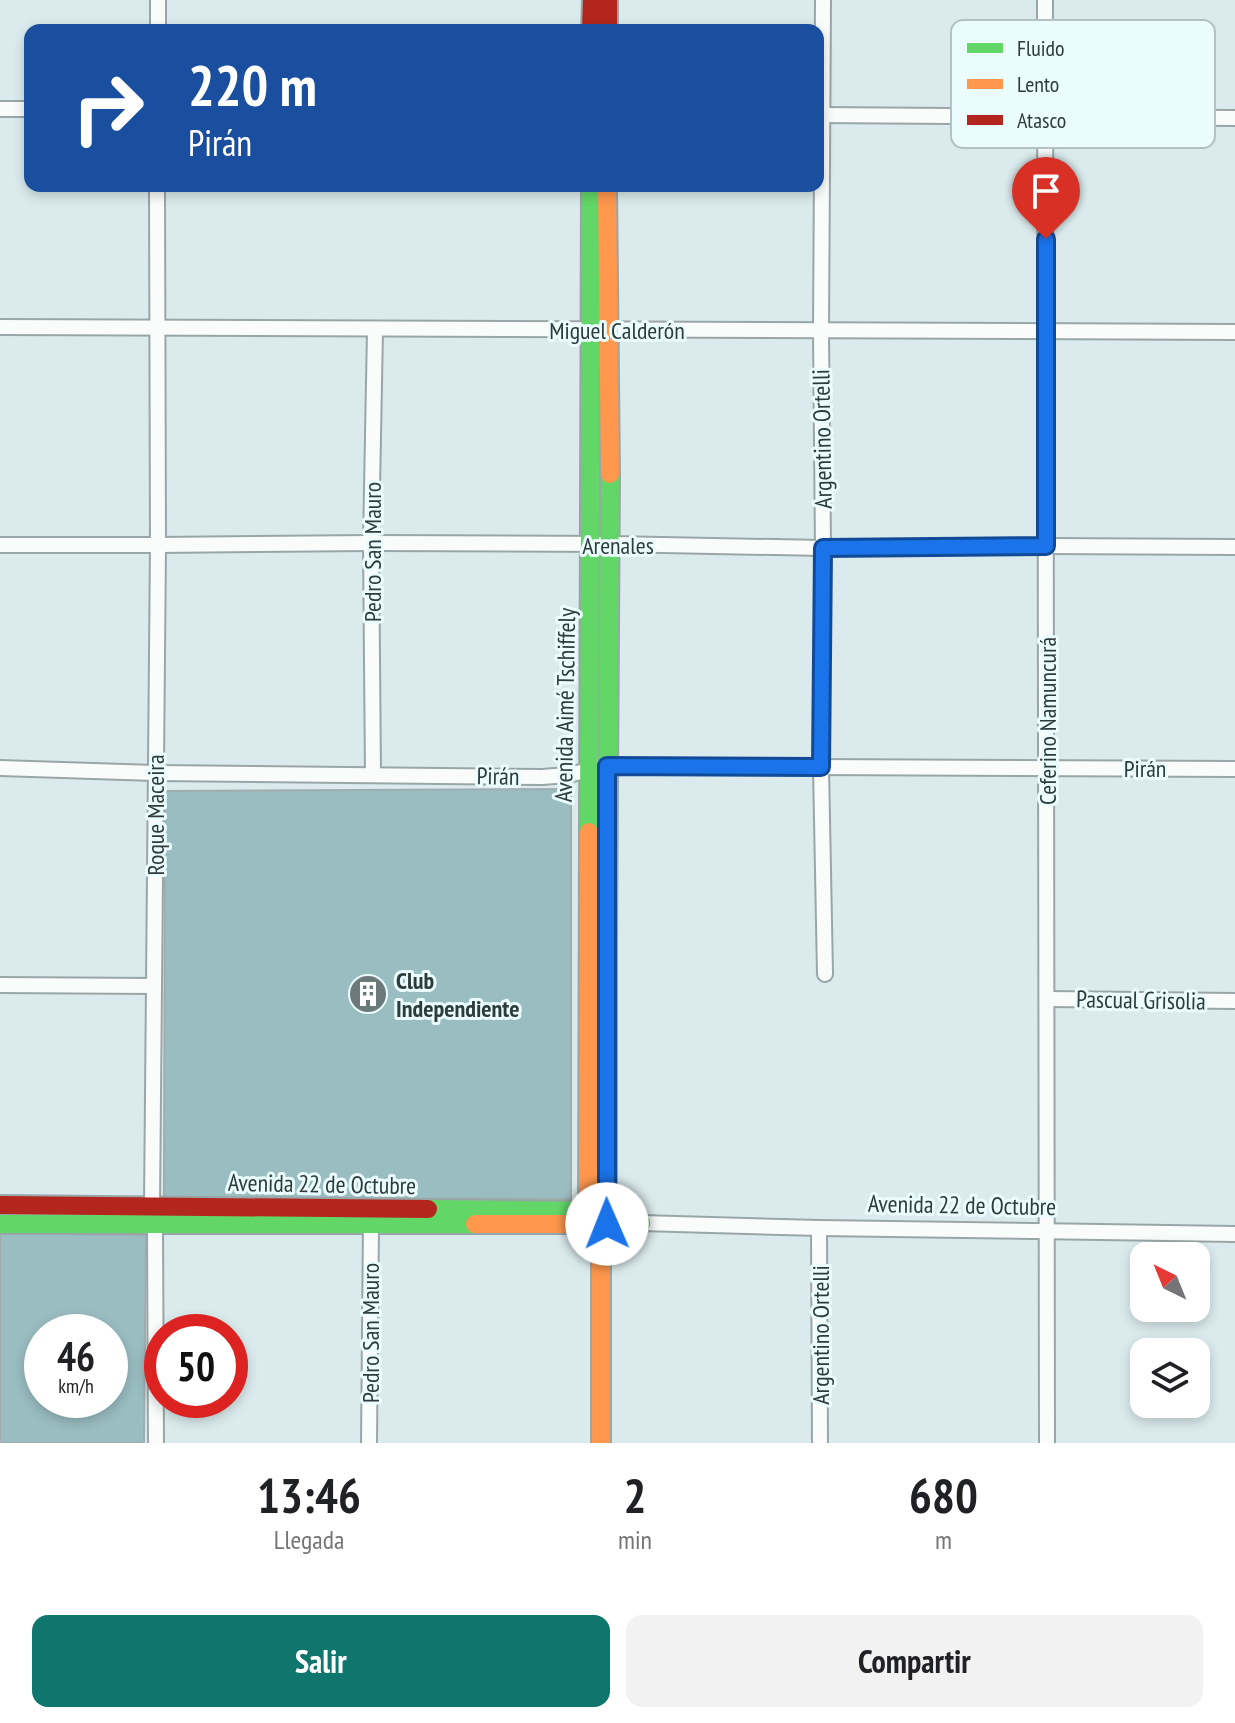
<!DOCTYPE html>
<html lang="es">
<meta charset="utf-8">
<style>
:root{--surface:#fff;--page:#f2f2f2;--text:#202124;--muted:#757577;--accent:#0f766e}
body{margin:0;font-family:"PT Sans Narrow",sans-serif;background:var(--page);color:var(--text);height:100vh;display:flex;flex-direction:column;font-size:30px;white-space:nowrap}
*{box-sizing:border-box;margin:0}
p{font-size:26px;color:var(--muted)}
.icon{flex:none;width:44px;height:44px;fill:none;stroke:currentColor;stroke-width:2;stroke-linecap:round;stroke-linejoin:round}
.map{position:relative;height:1443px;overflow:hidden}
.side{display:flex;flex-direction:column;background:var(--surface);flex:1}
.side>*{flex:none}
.guide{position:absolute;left:24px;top:24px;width:800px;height:168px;border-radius:16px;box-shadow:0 4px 12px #0003;background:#1a4fa0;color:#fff;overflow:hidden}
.needle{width:52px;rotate:317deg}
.fabs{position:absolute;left:1130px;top:1242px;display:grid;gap:16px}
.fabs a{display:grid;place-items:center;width:80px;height:80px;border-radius:16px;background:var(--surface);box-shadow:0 4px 12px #0003;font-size:40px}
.speed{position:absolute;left:24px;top:1314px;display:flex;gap:16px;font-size:40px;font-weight:700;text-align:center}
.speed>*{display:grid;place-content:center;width:104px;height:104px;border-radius:50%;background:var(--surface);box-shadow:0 4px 12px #0003;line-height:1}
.speed small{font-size:20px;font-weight:400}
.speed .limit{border:12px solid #d22;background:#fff;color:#111}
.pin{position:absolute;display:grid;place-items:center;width:68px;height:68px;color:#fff;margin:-82px -34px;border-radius:50% 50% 50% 0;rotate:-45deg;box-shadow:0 0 8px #0007}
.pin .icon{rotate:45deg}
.me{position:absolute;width:88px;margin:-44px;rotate:359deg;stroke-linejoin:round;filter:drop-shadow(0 0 6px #0008)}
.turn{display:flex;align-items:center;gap:28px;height:168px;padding:0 32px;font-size:36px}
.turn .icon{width:104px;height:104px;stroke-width:2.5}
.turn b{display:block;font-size:56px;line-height:68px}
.eta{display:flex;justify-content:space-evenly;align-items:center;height:136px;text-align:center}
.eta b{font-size:48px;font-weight:600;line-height:56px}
.cta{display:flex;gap:16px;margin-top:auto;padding:16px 32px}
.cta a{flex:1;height:92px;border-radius:16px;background:var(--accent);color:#fff;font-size:32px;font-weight:600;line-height:92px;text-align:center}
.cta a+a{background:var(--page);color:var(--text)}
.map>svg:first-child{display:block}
</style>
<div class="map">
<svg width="1235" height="1443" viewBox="0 0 1235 1443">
<rect width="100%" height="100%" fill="#dbebed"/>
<g fill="#9abdc1" stroke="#a0adaf" stroke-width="2" fill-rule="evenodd">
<polygon points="571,789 571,1199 164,1198 165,791"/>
<path d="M0,1233l146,2 -2,208h-144zM42,1332h68v68h-68z"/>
</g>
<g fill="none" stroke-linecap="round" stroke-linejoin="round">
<defs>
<g id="street">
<polyline points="823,0 821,331 823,548 821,767 825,974"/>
<polyline points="1045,0 1047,1443"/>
<polyline points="158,30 158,0"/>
<polyline points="0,109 30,109"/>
<polyline points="818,115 1235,118"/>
<polyline points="0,327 1235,332"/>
<polyline points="0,545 158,545 371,543 611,544 823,548 1046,546 1235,547"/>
<polyline points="0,768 155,773 542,777 568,775 607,766 1235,769"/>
<polyline points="373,774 371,543 375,330"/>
<polyline points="0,985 154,986"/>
<polyline points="1047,999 1235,1001"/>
<polyline points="641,1223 819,1228 1235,1234"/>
<polyline points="819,1228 820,1443"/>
<polyline points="156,1443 155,1225 152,1206 158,545 157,186"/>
<polyline points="369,1443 371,1223"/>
</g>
<g id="fast">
<polyline points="589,832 591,186"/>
<polyline points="607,938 610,474"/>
<polyline points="428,1209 606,1211 641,1223"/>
<polyline points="0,1224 475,1224"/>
</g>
<g id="slow">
<polyline points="607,186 610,474"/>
<polyline points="589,832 588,1225 601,1251"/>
<polyline points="475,1224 600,1224"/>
<polyline points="601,1443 601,1251 607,1224 607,938"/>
</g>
<g id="jam">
<polyline points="608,0 608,30"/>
<polyline points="591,30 592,0"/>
<polyline points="0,1205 428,1209"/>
</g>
</defs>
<use href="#street" stroke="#99a6a7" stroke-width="18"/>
<use href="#fast" stroke="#99a6a7" stroke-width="22"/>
<use href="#slow" stroke="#99a6a7" stroke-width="22"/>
<use href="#jam" stroke="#99a6a7" stroke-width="22"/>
<use href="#street" stroke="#fafcfc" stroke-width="14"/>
<use href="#fast" stroke="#63d668" stroke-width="18"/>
<use href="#slow" stroke="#ff974d" stroke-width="18"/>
<use href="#jam" stroke="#b3261e" stroke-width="18"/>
</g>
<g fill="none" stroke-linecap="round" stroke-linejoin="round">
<defs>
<polyline id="route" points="607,1224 607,766 821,767 823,548 1046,546 1046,239"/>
</defs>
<use href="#route" stroke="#114b97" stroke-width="20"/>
<use href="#route" stroke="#1a73e8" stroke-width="14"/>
</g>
<defs>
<symbol id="building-disc" viewBox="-11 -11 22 22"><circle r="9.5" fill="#6b797a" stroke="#eafcfe"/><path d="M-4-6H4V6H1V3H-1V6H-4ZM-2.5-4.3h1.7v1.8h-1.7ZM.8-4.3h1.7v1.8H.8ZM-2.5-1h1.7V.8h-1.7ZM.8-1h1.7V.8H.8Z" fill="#fff"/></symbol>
</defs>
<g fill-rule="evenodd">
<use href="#building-disc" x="346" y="972" width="44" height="44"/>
</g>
<g text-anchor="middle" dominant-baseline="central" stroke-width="6" stroke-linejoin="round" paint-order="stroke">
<g font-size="24" fill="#2e3b3c" stroke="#eafcfe">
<text x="617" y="330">Miguel Calderón</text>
<text transform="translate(822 439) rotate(-91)">Argentino Ortelli</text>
<text x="618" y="545">Arenales</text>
<text transform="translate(372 552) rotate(-90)">Pedro San Mauro</text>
<text transform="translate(565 705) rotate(-89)">Avenida Aimé Tschiffely</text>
<text transform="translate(1047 721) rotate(-90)">Ceferino Namuncurá</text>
<text x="1145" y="768">Pirán</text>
<text transform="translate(498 776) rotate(1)">Pirán</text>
<text transform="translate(155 815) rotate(-90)">Roque Maceira</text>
<text transform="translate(1141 1000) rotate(1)">Pascual Grisolia</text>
<text transform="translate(322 1184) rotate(1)">Avenida 22 de Octubre</text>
<text transform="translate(962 1205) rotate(1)">Avenida 22 de Octubre</text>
<text transform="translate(370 1333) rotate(-90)">Pedro San Mauro</text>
<text transform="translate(820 1335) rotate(-90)">Argentino Ortelli</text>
</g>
<g font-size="24" font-weight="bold" fill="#2e3b3c" stroke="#eafcfe" text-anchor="start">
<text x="396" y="980">Club<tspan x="396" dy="28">Independiente</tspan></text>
</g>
</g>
<rect x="951" y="20" width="264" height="128" rx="12" fill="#eafcfe" stroke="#b2c2c4" stroke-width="2"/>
<rect x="967" y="43" width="36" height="10" fill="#63d668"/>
<rect x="967" y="79" width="36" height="10" fill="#ff974d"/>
<rect x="967" y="115" width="36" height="10" fill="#b3261e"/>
<g font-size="22" fill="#2e3b3c">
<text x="1017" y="56">Fluido</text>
<text x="1017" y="92">Lento</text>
<text x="1017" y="128">Atasco</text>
</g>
</svg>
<div class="fabs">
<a><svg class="needle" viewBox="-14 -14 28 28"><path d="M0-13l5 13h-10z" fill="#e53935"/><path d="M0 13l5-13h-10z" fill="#757577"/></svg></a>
<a><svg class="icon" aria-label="layers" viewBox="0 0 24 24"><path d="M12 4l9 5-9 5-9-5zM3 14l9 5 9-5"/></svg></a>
</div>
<div class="speed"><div>46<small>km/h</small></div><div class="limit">50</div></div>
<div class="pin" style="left:1046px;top:239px;background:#d93025"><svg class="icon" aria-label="arrive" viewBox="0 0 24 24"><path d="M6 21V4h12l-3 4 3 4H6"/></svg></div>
<svg class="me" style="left:607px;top:1224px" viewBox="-20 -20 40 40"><circle r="19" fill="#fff"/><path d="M0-13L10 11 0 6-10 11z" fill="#1a73e8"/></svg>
<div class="guide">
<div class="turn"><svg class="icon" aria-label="right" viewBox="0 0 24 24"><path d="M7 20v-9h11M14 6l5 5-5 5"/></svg><div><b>220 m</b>Pirán</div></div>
</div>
</div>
<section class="side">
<div class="eta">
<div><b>13:46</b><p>Llegada</p></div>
<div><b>2</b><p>min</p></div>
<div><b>680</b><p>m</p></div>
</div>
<div class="cta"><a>Salir</a><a>Compartir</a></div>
</section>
